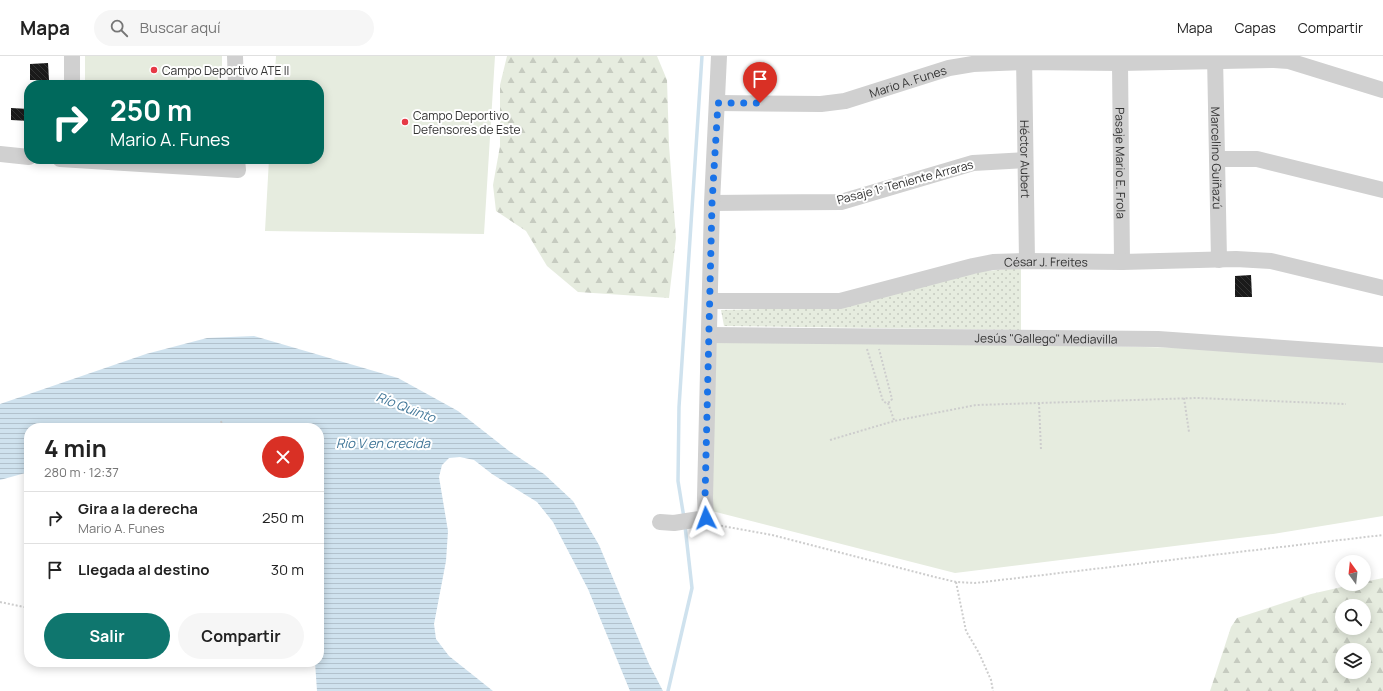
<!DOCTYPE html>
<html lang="es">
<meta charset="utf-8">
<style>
:root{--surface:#fff;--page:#f6f6f6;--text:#222;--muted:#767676;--line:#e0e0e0;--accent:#0f766e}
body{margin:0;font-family:Manrope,sans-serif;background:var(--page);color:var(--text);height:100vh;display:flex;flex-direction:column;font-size:15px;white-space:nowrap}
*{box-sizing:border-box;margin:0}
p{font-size:13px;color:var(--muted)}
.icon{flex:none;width:22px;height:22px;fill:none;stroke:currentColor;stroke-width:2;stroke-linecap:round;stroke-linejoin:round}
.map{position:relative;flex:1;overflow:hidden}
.sheet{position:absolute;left:24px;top:367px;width:300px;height:244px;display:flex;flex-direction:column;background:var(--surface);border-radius:16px;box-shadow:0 2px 10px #0003}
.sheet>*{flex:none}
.hud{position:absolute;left:24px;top:24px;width:300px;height:84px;border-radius:16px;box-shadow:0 2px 10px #0003;background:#00695c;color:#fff;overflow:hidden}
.needle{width:26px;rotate:345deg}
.tools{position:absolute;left:1335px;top:499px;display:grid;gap:8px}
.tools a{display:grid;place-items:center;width:36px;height:36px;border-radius:50%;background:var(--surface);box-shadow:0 2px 10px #0003;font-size:20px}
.pin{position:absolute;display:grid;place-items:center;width:34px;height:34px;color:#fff;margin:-41px -17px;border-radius:50% 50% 50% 0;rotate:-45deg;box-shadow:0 0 4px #0007}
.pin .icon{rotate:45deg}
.me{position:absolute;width:44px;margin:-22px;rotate:357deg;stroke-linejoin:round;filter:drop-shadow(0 0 3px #0008)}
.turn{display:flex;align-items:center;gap:14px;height:84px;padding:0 20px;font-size:18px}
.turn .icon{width:52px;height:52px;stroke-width:2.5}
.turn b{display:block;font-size:28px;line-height:34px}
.round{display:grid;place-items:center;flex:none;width:42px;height:42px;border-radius:21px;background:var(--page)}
.overview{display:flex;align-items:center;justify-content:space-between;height:68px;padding:0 20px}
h1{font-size:24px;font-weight:700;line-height:30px}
.primary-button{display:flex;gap:8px;margin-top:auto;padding:8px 20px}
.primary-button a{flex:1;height:46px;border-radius:24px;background:var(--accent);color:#fff;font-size:16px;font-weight:700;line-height:46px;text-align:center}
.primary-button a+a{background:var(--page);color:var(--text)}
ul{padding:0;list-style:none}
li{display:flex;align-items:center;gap:12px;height:52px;padding:0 20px;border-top:1px solid var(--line)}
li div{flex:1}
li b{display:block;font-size:15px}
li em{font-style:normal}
header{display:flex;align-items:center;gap:24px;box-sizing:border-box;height:56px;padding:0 20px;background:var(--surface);border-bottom:1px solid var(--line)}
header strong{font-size:19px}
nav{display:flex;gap:22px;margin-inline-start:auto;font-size:14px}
.search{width:280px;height:36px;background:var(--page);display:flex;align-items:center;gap:10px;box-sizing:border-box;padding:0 14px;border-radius:22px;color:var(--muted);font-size:15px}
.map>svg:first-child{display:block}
</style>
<header>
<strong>Mapa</strong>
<div class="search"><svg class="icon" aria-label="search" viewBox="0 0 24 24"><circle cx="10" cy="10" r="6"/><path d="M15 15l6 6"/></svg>Buscar aquí</div>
<nav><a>Mapa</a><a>Capas</a><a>Compartir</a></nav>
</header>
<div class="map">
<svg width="1383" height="635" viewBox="0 0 1383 635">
<defs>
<pattern id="grass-dots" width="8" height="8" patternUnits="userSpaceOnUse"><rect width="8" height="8" fill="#e6ecdf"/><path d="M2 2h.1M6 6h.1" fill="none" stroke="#c6cbc0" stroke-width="1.8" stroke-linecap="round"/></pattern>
<pattern id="forest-firs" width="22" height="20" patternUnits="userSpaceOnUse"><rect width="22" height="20" fill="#e6ecdf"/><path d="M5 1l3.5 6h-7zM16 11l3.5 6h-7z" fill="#c6cbc0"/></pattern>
<pattern id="water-rules" width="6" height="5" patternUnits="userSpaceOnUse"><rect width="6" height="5" fill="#cfe2ee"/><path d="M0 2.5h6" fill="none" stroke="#b2c2cd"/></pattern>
<pattern id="building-back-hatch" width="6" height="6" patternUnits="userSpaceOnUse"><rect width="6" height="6" fill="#1a1a1a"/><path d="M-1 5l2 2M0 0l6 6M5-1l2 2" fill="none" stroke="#333"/></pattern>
</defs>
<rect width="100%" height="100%" fill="#fff"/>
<polygon fill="url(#grass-dots)" points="1021,212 1021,274 724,270 721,254 837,251 973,216"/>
<g fill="url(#forest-firs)" fill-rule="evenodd">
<polygon points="507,0 657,0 667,24 669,89 676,182 669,242 578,236 547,210 526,175 496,155 493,129 500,90 500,29"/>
<path d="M1383,522v113h-173l21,-64 6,-9 74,-24 44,-10h9v-2zM1342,550h22v22h-22zM1342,594h22v22h-22z"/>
</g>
<g fill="#e6ecdf">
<rect x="85" y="0" width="137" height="29"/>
<polygon points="276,0 495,0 484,178 265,175 269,103 319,103 319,29 274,29"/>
<polygon points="739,286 887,286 1192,292 1383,305 1383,460 1273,478 955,517 708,454 714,287"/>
</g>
<polygon fill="url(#water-rules)" points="254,280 398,322 458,355 509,395 544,418 573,445 599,489 649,608 663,635 630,635 588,533 553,466 537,446 492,418 474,404 460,401 449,402 442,409 439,421 448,475 446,505 434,568 436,583 449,600 493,635 317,635 315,606 319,606 319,537 323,494 322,443 319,436 319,372 29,372 29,416 0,424 0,348 146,298 207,282"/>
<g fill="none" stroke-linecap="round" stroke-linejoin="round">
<g stroke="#cfe2ee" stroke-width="3.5">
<polyline points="684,462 678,425 679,351 702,0"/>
<polyline points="668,635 692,532 685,470"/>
</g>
</g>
<g fill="url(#building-back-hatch)">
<polygon points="48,7 49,24 30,24 30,8"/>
<polygon points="11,52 29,53 29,65 11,64"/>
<polygon points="1251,219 1252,241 1235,241 1235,220"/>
</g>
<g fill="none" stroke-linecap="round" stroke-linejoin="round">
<g stroke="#cdcdcd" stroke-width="2" stroke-dasharray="2 2" stroke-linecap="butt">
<polyline points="867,293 883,345 886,347 890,346 892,343 879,293"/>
<polyline points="1184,342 1189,376"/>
<polyline points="888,347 894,364"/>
<polyline points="1039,347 1041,394"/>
<polyline points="221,365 223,372"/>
<polyline points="830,384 894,365 976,349 1197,342 1346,348"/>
<polyline points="717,469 772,479 939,522 956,526 975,527 1383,479"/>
<polyline points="956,526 966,575 979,597 991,624 993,635"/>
<polyline points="0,546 29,552"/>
</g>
<g stroke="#d0d0d0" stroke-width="16">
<polyline points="235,0 236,29"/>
<path id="s1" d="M1024,0l3,205"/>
<path id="s2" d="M1215,0l4,204"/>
<path id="s3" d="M1120,7l2,199"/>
<polyline points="72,29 72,0"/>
<path id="s4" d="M717,47l104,1 24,-3 104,-33 24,-4 51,-2 96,1 154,-3 15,1 94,29"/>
<polyline points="0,98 29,101"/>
<polyline points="60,103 238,114 237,103"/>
<polyline points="1217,103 1257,103 1383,134"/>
<polyline points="712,147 841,146 973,107 1025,104"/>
<path id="s5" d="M710,245h130l133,-35 20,-4 34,-1 95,1 114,-3 35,2 112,27"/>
<path id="s6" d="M709,279l449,4 225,16"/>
<polyline points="660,466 674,467 706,462 705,442 712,147 719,0"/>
</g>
</g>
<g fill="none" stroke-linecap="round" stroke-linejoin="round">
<polyline stroke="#1a73e8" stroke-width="7" stroke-dasharray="0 12.6" points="706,462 705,442 712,147 718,47 760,47"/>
</g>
<g fill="#e63946" stroke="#fff" stroke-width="1.5">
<circle cx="154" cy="14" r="4"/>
<circle cx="405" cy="66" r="4"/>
</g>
<g text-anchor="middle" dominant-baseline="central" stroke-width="4" stroke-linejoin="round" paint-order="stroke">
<g font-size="12" fill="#333" stroke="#fff" text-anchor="start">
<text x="162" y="14">Campo Deportivo ATE II</text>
<text x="413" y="59">Campo Deportivo<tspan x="413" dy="14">Defensores de Este</tspan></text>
</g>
<g font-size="12" fill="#333" stroke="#fff">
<text stroke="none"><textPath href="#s4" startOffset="194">Mario A. Funes</textPath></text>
<text stroke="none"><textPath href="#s2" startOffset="102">Marcelino Guiñazú</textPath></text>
<text stroke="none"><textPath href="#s1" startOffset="103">Héctor Aubert</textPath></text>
<text stroke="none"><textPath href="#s3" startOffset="100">Pasaje Mario E. Frola</textPath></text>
<text transform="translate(905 126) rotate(-15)">Pasaje 1º Teniente Arraras</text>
<text stroke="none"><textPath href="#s5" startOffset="341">César J. Freites</textPath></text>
<text stroke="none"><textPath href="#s6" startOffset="337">Jesús "Gallego" Mediavilla</textPath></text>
</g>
<g font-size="13" font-style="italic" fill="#3f7597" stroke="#fff">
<text transform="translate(406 351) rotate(21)">Río Quinto</text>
<text x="383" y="387">Río V en crecida</text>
</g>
</g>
</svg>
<div class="tools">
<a><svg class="needle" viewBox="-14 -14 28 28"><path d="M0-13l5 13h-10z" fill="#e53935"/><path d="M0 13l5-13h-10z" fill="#767676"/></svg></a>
<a><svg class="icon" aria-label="search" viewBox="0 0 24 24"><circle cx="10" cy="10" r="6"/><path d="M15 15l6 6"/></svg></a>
<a><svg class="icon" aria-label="layers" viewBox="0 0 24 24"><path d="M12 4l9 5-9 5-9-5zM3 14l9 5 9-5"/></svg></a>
</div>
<div class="pin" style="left:760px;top:47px;background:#d93025"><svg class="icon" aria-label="arrive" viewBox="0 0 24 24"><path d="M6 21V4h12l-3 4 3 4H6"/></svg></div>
<svg class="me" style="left:706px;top:462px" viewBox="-20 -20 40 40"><path d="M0-17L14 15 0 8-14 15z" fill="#1a73e8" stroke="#fff" stroke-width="4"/></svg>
<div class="hud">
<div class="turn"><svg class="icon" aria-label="right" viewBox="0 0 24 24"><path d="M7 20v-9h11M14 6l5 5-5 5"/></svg><div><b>250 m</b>Mario A. Funes</div></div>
</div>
<section class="sheet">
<div class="overview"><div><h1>4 min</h1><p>280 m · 12:37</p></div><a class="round" style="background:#d93025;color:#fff"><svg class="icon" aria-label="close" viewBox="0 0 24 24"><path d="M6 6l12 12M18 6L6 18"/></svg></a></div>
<ul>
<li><svg class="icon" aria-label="right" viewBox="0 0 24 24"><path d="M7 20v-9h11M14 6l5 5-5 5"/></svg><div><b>Gira a la derecha</b><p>Mario A. Funes</p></div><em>250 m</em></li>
<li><svg class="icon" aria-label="arrive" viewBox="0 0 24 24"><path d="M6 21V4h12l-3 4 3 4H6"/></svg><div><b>Llegada al destino</b></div><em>30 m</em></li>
</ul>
<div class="primary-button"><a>Salir</a><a>Compartir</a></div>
</section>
</div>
